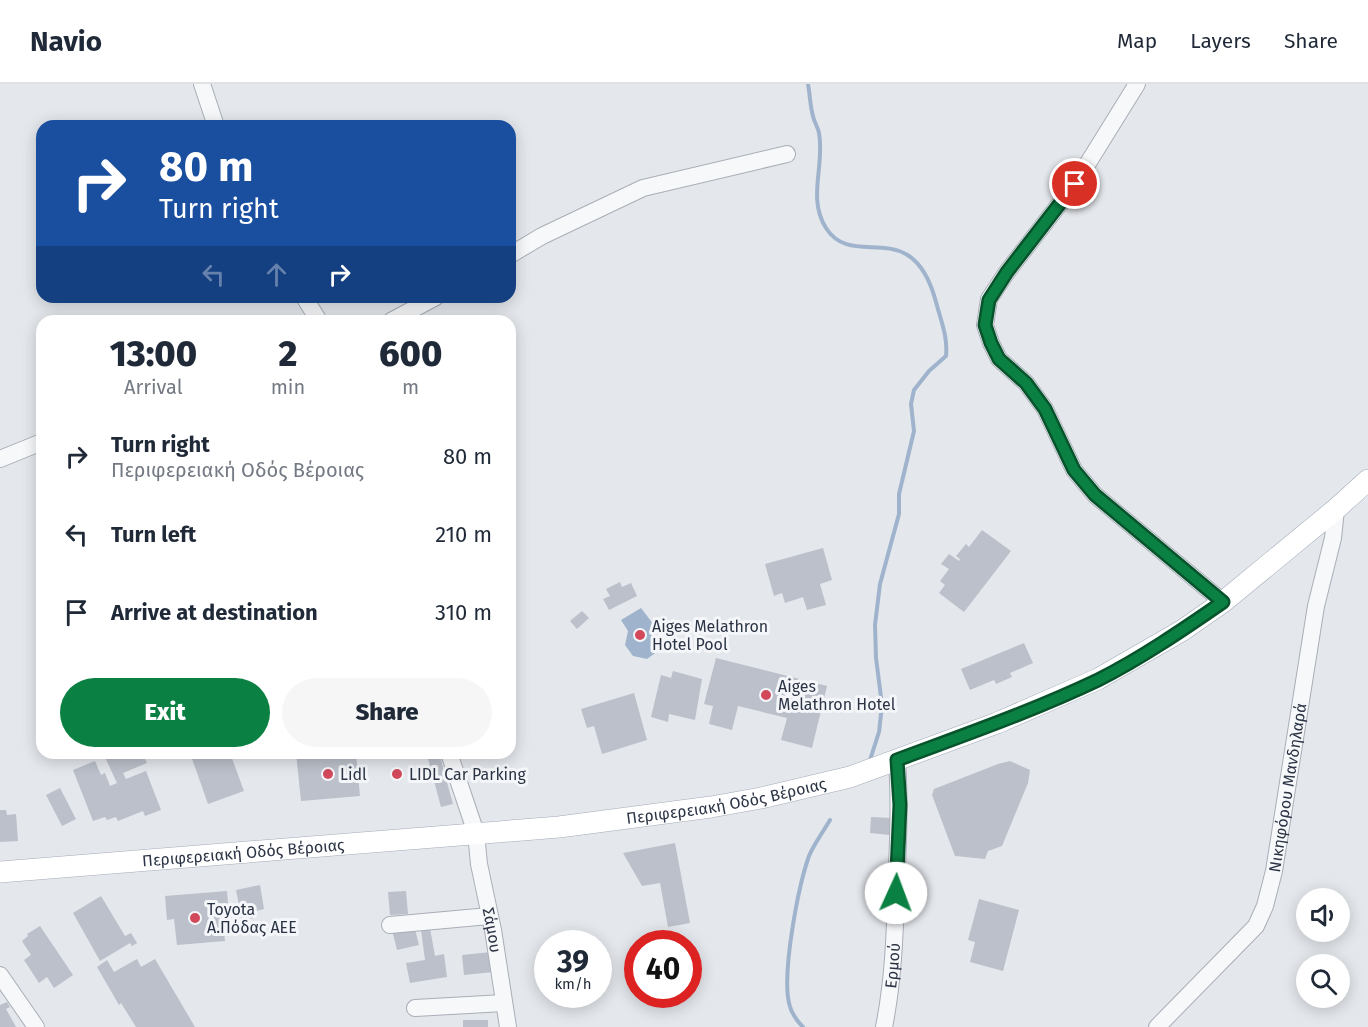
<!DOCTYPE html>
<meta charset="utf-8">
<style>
:root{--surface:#fff;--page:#f6f6f7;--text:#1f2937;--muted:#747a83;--line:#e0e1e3;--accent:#0b8043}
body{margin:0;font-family:"Fira Sans",sans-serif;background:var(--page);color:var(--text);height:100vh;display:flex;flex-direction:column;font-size:22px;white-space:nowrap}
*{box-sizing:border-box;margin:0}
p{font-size:20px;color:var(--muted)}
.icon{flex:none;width:33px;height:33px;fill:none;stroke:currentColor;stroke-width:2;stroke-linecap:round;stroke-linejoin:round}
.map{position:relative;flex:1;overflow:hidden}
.side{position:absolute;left:36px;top:231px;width:480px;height:444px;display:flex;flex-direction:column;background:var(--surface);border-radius:18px;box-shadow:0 3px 15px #0003}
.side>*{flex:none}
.banner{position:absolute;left:36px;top:36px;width:480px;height:183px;border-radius:18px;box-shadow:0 3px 15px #0003;background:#1a4fa0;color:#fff;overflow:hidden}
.tools{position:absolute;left:1296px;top:804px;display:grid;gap:12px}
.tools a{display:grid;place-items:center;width:54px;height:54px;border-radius:50%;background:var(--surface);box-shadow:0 3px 15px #0003;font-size:30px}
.speed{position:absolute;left:534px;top:846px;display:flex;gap:12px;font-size:30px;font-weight:700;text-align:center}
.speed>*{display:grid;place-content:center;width:78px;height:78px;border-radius:50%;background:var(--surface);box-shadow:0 3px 15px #0003;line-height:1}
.speed small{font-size:15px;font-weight:400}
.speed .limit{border:9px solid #d22;background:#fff;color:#111}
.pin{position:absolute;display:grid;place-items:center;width:51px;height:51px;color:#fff;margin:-26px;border:3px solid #fff;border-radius:50%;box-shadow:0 2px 6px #0007}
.me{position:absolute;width:66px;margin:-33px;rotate:2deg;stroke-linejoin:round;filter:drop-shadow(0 0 4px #0008)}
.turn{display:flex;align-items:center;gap:21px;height:126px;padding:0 24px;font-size:27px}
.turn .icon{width:78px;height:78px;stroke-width:2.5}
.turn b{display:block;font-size:42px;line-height:51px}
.lanes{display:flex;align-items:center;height:57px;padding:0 24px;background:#0003;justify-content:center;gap:30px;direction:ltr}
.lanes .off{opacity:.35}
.eta{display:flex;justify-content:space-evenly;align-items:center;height:102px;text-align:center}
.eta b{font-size:36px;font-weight:800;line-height:42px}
.action{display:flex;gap:12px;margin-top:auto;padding:12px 24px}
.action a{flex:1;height:69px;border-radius:36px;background:var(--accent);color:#fff;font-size:24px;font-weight:800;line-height:69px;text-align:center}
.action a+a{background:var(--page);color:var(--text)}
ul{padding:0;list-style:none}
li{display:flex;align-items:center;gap:18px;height:78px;padding:0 24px}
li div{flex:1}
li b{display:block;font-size:22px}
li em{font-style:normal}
header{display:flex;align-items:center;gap:36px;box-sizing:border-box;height:84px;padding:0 30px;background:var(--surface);border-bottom:2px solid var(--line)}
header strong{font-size:28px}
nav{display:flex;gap:33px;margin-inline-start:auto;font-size:21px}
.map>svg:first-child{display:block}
</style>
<header>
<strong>Navio</strong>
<nav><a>Map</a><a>Layers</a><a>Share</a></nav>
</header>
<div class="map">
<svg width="1368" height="943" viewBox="0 0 1368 943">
<rect width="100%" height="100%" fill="#e4e7ec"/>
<polygon fill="#9fb4cc" points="641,524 654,541 651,549 655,554 662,554 666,561 647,575 633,572 625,561 628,547 621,536"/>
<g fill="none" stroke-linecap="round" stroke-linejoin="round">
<g stroke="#9fb4cc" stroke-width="4">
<path d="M808,0c2,10 2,22 5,32 1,6 5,11 6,17 6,33 -12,65 7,95 28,44 86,-16 110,74 5,19 12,35 10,54l-17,15 -15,19 -3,14 3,27 -15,63v20l-19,70 -5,41 1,33 6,47 -3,27 -9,28"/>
<path d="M803,943c-7,-7 -12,-14 -14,-24 -7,-31 9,-116 20,-147 5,-12 14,-24 21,-36"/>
</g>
</g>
<g fill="#bbc0ca">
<polygon points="982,446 1011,467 964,528 939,509 945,501 940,497 949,485 941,480 949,470 959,477 960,475 956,472 966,460 969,463"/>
<polygon points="823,464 832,496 820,500 826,521 807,526 803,513 785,519 782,509 774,512 765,480"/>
<polygon points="620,498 622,503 631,499 637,512 609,526 603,515 610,512 606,505"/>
<polygon points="582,527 589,534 577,545 570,537"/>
<polygon points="1024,559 1033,579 1010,589 1012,593 996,600 994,596 970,606 961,585"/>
<polygon points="716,574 827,602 812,664 781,656 787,634 738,622 732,646 709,640 713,622 704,620"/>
<polygon points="673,587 702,595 695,636 669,630 668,638 651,633 661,591 671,594"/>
<polygon points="634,609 647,656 602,670 594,642 587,644 581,625"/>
<polygon points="103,669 142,669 147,679 123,689 126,695 146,687 161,726 145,732 143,727 118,737 116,733 107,736 105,733 93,737 73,686 95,677 101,691 105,689 110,702 117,699"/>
<polygon points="190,669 230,669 244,707 208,720"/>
<polygon points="296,669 356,669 360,712 301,717"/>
<polygon points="436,669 439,669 453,720 441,723 427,671"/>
<polygon points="1010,677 1030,686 1028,699 1002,762 988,767 985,775 955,772 932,711 934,705 998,680"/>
<polygon points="60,704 76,735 62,742 46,711"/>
<polygon points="0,726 6,726 7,731 16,730 18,757 0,758"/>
<polygon points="871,733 892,734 890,751 870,749"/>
<polygon points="675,759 690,839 668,843 660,799 642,802 623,769"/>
<polygon points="260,801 264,825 252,828 253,834 242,836 236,806"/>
<polygon points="227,807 229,831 222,832 225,857 177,861 174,835 167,836 165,812"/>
<polygon points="406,807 408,830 390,831 388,808"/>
<polygon points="101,812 125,852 131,849 137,859 132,862 130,859 100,877 73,829"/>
<polygon points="979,815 1019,826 1003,887 970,878 975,858 968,856"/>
<polygon points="414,841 419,861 397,866 392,846"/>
<polygon points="40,842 73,891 54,904 47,893 39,899 24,876 31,871 22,857 28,852 27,850"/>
<polygon points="430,844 435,872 444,870 447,893 410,899 406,879 425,876 421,846"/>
<polygon points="491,868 493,888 464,891 462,871"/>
<polygon points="137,875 141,883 155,875 195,943 136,943 121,919 119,921 97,883 107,876 114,888"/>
<polygon points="7,918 10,923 6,925 16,943 0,943 0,921"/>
<rect x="463" y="936" width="25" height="7"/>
</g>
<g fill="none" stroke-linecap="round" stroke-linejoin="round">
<defs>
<g id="minor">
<polyline points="202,0 216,42"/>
<polyline points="1137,0 1075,100 1007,188 989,215 985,241 991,259 999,275 1026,299 1045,325 1074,386 1095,411 1223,518"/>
<polyline points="510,171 542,152 643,104 787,70"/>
<polyline points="304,213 319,237"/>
<polyline points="391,237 436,213"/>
<polyline points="0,375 42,358"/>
<path id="s1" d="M449,669l27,80 3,31 14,66 15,97"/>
<polyline points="390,841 489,832"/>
<polyline points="0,891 36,943"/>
<polyline points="415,924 504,919"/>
<path id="s2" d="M884,943c9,-45 11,-91 12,-137 2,-44 4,-86 1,-129"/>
<path id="s3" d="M1157,943l99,-101 9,-20 9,-35 42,-265 17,-68 3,-29"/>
</g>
<g id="major">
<path id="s4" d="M0,788l559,-45 152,-20 50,-9 89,-21 147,-54 101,-44 85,-49 40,-28 113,-93 32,-29"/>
</g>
</defs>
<use href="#minor" stroke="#a9aeb7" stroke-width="18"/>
<use href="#major" stroke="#a3abb8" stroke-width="22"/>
<use href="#minor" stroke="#f7f8fa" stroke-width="16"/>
<use href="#major" stroke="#fff" stroke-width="21"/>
</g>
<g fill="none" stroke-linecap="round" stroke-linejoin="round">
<defs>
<path id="route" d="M896,809l4,-88 -3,-45c67,-25 136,-49 201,-80 42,-21 86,-51 125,-78l-128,-107 -21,-25 -29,-61 -19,-26 -27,-24 -8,-16 -6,-18 4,-25 18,-28 68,-88"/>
</defs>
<use href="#route" stroke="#07532c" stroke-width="15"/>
<use href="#route" stroke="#0b8043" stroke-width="10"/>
</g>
<g fill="#d1495b" stroke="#f4f6f9" stroke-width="2">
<circle cx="640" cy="551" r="6"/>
<circle cx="766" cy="611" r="6"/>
<circle cx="328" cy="690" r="6"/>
<circle cx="397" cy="690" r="6"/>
<circle cx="195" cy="834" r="6"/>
</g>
<g text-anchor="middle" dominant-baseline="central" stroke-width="6" stroke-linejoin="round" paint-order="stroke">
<g font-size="16" fill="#2b3445" stroke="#f4f6f9" text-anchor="start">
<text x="652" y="542">Aiges Melathron<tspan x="652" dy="18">Hotel Pool</tspan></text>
<text x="778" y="602">Aiges<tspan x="778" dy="18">Melathron Hotel</tspan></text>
<text x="340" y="690">Lidl</text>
<text x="409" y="690">LIDL Car Parking</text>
<text x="207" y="825">Toyota<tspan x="207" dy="18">Α.Πόδας ΑΕΕ</tspan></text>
</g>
<g font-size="16" fill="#2b3445" stroke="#f4f6f9">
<text stroke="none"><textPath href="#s3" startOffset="284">Νικηφόρου Μανδηλαρά</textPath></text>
<text stroke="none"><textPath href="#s4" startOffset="730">Περιφερειακή Οδός Βέροιας</textPath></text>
<text stroke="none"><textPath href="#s4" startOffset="244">Περιφερειακή Οδός Βέροιας</textPath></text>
<text stroke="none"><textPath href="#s1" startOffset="183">Σάμου</textPath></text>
<text stroke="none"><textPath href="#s2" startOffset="62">Ερμού</textPath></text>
</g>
</g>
</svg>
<div class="tools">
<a><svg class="icon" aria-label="sound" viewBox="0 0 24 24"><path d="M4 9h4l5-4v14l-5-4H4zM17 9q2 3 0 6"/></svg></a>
<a><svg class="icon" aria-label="search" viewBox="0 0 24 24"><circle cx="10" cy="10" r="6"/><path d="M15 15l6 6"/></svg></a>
</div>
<div class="speed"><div>39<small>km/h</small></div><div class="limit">40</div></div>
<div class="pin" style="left:1075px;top:100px;background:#d93025"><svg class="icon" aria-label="arrive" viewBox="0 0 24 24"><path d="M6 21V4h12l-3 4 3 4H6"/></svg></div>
<svg class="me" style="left:896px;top:809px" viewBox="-20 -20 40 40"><circle r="19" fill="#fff"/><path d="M0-13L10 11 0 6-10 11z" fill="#0b8043"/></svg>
<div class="banner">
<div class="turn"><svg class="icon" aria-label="right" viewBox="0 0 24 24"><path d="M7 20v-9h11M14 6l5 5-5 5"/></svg><div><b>80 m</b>Turn right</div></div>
<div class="lanes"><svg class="icon off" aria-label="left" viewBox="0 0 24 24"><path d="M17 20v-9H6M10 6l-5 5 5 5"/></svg><svg class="icon off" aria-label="ahead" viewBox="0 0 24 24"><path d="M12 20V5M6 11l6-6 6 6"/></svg><svg class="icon" aria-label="right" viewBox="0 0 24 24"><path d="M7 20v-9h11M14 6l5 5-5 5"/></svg></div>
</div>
<section class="side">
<div class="eta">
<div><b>13:00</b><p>Arrival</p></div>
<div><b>2</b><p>min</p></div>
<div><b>600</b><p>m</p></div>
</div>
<ul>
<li><svg class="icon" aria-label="right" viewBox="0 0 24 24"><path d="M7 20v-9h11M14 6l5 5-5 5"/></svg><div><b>Turn right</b><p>Περιφερειακή Οδός Βέροιας</p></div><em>80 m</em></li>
<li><svg class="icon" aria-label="left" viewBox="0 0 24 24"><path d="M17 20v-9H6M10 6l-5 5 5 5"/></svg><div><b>Turn left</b></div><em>210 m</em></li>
<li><svg class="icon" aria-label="arrive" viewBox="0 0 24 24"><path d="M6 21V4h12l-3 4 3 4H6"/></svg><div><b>Arrive at destination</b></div><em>310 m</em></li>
</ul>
<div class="action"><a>Exit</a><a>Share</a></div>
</section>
</div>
